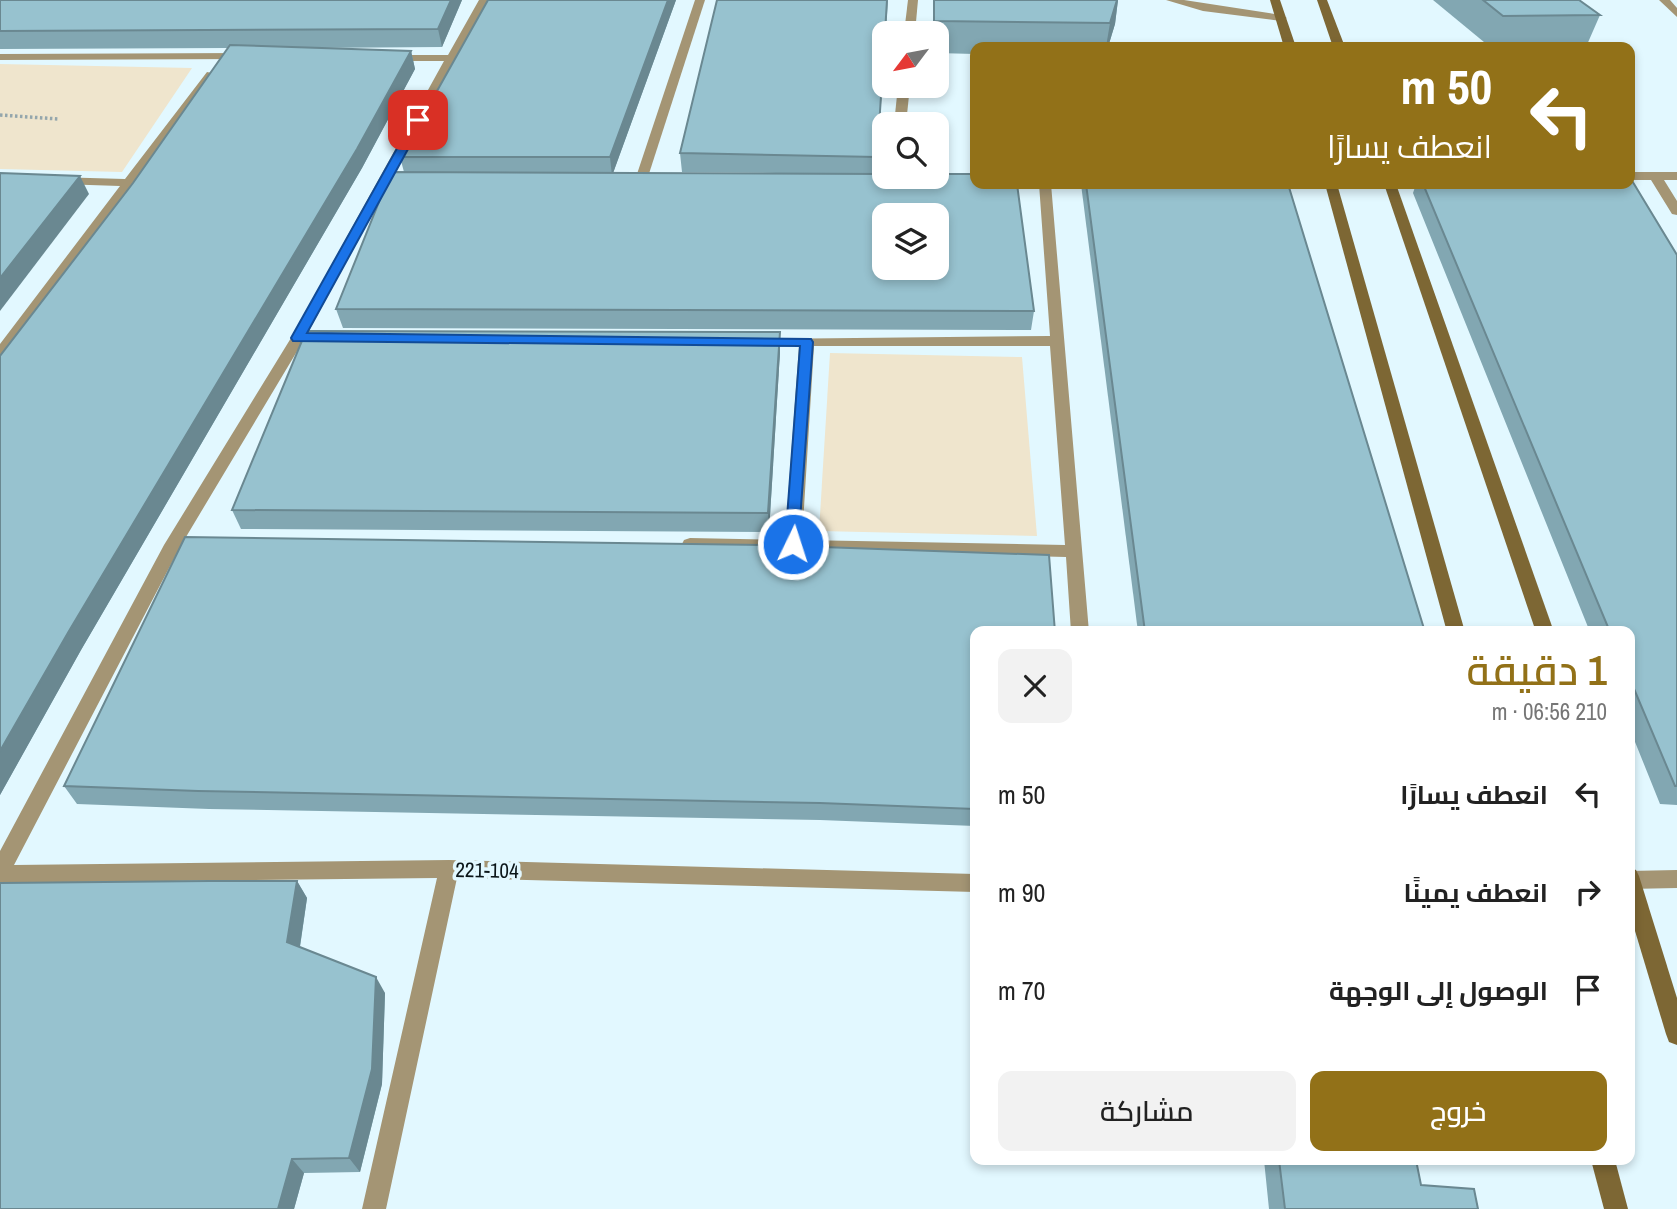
<!DOCTYPE html>
<html lang="ar">
<meta charset="utf-8">
<style>
:root{--surface:#fff;--page:#f2f2f2;--text:#222;--muted:#767676;--accent:#927118}
body{margin:0;font-family:"Archivo Narrow",Cairo,sans-serif;background:var(--page);color:var(--text);direction:rtl;height:100vh;display:flex;flex-direction:column;font-size:26px;white-space:nowrap}
*{box-sizing:border-box;margin:0}
p{font-size:23px;color:var(--muted)}
.icon{flex:none;width:38px;height:38px;fill:none;stroke:currentColor;stroke-width:2;stroke-linecap:round;stroke-linejoin:round}
.map{position:relative;flex:1;overflow:hidden;direction:ltr}
.panel{position:absolute;left:970px;top:626px;width:665px;height:539px;display:flex;flex-direction:column;background:var(--surface);border-radius:14px;box-shadow:0 4px 10px #0003;direction:rtl}
.panel>*{flex:none}
.top-card{position:absolute;left:970px;top:42px;width:665px;height:147px;border-radius:14px;box-shadow:0 4px 10px #0003;direction:rtl;background:#927118;color:#fff;overflow:hidden}
.needle{width:46px;rotate:238deg}
.buttons{position:absolute;left:872px;top:21px;display:grid;gap:14px}
.buttons a{display:grid;place-items:center;width:77px;height:77px;border-radius:14px;background:var(--surface);box-shadow:0 4px 10px #0003;font-size:35px}
.pin{position:absolute;display:grid;place-items:center;width:60px;height:60px;color:#fff;margin:-30px;border-radius:14px;box-shadow:0 4px 10px #0006}
.me{position:absolute;width:77px;margin:-38px;rotate:4deg;stroke-linejoin:round;filter:drop-shadow(0 0 5px #0008)}
.turn{display:flex;align-items:center;gap:24px;height:147px;padding:0 28px;font-size:32px}
.turn .icon{width:91px;height:91px;stroke-width:2.5}
.turn b{display:block;font-size:49px;line-height:60px}
.round{display:grid;place-items:center;flex:none;width:74px;height:74px;border-radius:14px;background:var(--page)}
.summary{display:flex;align-items:center;justify-content:space-between;height:119px;padding:0 28px}
h1{font-size:42px;font-weight:600;line-height:52px;color:var(--accent)}
.action{display:flex;gap:14px;margin-top:auto;padding:14px 28px}
.action a{flex:1;height:80px;border-radius:14px;background:var(--accent);color:#fff;font-size:28px;font-weight:600;line-height:80px;text-align:center}
.action a+a{background:var(--page);color:var(--text)}
ul{padding:0;list-style:none}
li{display:flex;align-items:center;gap:21px;height:98px;padding:0 28px}
li div{flex:1}
li b{display:block;font-size:26px}
li em{font-style:normal}
.map>svg:first-child{display:block}
</style>
<div class="map">
<svg width="1677" height="1209" viewBox="0 0 1677 1209">
<rect width="100%" height="100%" fill="#e2f8ff"/>
<g fill="#efe5cd">
<polygon points="0,64 192,68 122,172 0,169"/>
<polygon points="830,353 1022,357 1037,536 819,531"/>
</g>
<g fill="none" stroke-linecap="round" stroke-linejoin="round">
<polyline stroke="#94a6ac" stroke-width="3.5" stroke-dasharray="2.5 2.5" stroke-linecap="butt" points="0,115 58,119"/>
<polygon fill="#a49574" fill-rule="evenodd" points="1166,0 1184,0 1281,15 1287,18 1281,21 1203,11"/>
<g fill="#a49574" fill-rule="evenodd">
<polygon points="479,0 489,0 305,338 180,547 14,865 449,860 975,874 975,892 457,878 386,1209 362,1209 437,878 0,883 0,851 164,545 291,338 444,61 388,61 382,58 388,55 448,55"/>
<polygon points="695,0 705,0 646,183 645,186 635,186 634,183"/>
<polygon points="908,0 918,0 915,33 904,33"/>
<polygon points="1659,0 1670,0 1677,8 1677,17"/>
<polygon points="0,54 245,53 251,56 245,59 0,60"/>
<polygon points="207,72 217,74 5,357 0,359 0,344 120,186 59,184 54,183 54,177 125,179"/>
<polygon points="898,86 910,86 906,124 894,124"/>
<polygon points="1629,172 1677,172 1677,180 1664,180 1677,201 1677,215 1672,214 1651,180 1629,180"/>
<path d="M1039,184h12l38,448h-18l-5,-75 -382,-9 -2,-4 2,-4 6,-2 95,2 14,-194 -42,1 -7,-5 2,-3 298,-3zM814,346h236l15,199 -263,-5z"/>
<polygon points="1677,870 1677,888 1629,889 1629,871"/>
</g>
<g fill="#7d6734" fill-rule="evenodd">
<polygon points="1270,0 1280,0 1296,47 1284,47"/>
<polygon points="1317,0 1327,0 1345,47 1333,47"/>
<polygon points="1325,184 1337,184 1465,632 1447,632"/>
<polygon points="1384,184 1396,184 1554,632 1536,632"/>
<polygon points="1629,867 1636,870 1639,876 1677,998 1677,1045 1669,1042 1666,1034 1629,911"/>
<polygon points="1591,1160 1615,1160 1628,1209 1604,1209"/>
</g>
</g>
<g fill="#82a7b2">
<polygon points="0,0 462,0 442,47 305,48 411,51 415,69 362,168 81,650 0,795 0,356 133,183 228,48 0,49"/>
<polygon points="488,0 676,0 613,173 777,173 682,172 680,153 888,0 876,174 1034,311 1031,330 343,328 336,309 404,172 400,157"/>
<polygon points="933,0 1118,0 1115,24 1108,47 975,47 975,54 936,53 936,33 933,33"/>
<polygon points="1433,0 1579,0 1600,15 1586,47 1490,47"/>
<polygon points="1081,184 1288,184 1425,632 1138,632"/>
<polygon points="1416,184 1629,184 1677,255 1677,805 1660,804 1629,727 1629,632 1590,632 1413,193"/>
<polygon points="780,332 780,352 769,532 241,529 232,510"/>
<polygon points="975,632 975,826 820,820 209,809 77,804 64,786"/>
<polygon points="297,881 307,898 300,947 385,993 382,1084 360,1172 304,1173 294,1209 0,1209"/>
<polygon points="1264,1160 1416,1160 1421,1185 1478,1209 1269,1209"/>
</g>
<g fill="#6a8891">
<polygon points="451,0 462,0 442,47 438,29"/>
<polygon points="668,0 676,0 612,176 610,157"/>
<polygon points="1117,0 1118,0 1115,24 1108,47 1106,47 1110,23"/>
<polygon points="884,50 884,61 876,175 877,157"/>
<polygon points="411,51 415,69 362,168 81,650 0,795 0,751 69,631"/>
<polygon points="80,176 89,194 0,311 0,278"/>
<polygon points="780,332 780,352 769,532 768,513"/>
<polygon points="297,881 307,898 298,959 287,942"/>
<polygon points="376,977 385,993 382,1084 360,1172 349,1158"/>
<polygon points="292,1159 304,1173 294,1209 278,1209"/>
</g>
<g fill="#97c2cf" stroke="#6a8891" stroke-width="2" fill-rule="evenodd">
<polygon points="0,0 451,0 438,29 0,31"/>
<polygon points="488,0 668,0 610,157 400,157"/>
<polygon points="717,0 887,0 885,33 884,33 884,50 877,157 680,153"/>
<polygon points="934,0 1117,0 1110,23 934,21"/>
<polygon points="1483,0 1579,0 1600,15 1503,16"/>
<polygon points="230,45 411,51 357,149 69,631 0,751 0,356 133,183"/>
<path d="M391,172l493,2v3h52v-3h39v10h42l17,127 -698,-2zM884,215h52v53h-52z"/>
<polygon points="0,173 80,176 0,278"/>
<polygon points="1629,179 1631,179 1677,255 1677,786 1675,786 1629,677 1629,632 1610,632 1423,184 1629,184"/>
<polygon points="1086,184 1288,184 1425,632 1145,632"/>
<polygon points="306,331 780,332 768,513 232,510"/>
<polygon points="185,537 766,545 1049,555 1055,632 975,632 975,809 820,803 198,791 64,786"/>
<polygon points="209,881 297,881 287,942 376,977 372,1069 349,1158 292,1159 278,1209 0,1209 0,883"/>
<polygon points="1279,1160 1416,1160 1421,1185 1474,1189 1478,1209 1285,1209"/>
</g>
<polygon fill="#1a73e8" stroke="#114b97" stroke-width="2" points="414,118 424,120 307,333 811,339 813,342 798,548 787,548 785,544 800,346 293,341 291,338"/>
<g text-anchor="middle" dominant-baseline="central" stroke-width="7" stroke-linejoin="round" paint-order="stroke">
<g font-size="21" fill="#0b1518" stroke="#e2f8ff">
<text transform="translate(487 870) rotate(1)">221-104</text>
</g>
</g>
</svg>
<div class="buttons">
<a><svg class="needle" viewBox="-14 -14 28 28"><path d="M0-13l5 13h-10z" fill="#e53935"/><path d="M0 13l5-13h-10z" fill="#767676"/></svg></a>
<a><svg class="icon" aria-label="search" viewBox="0 0 24 24"><circle cx="10" cy="10" r="6"/><path d="M15 15l6 6"/></svg></a>
<a><svg class="icon" aria-label="layers" viewBox="0 0 24 24"><path d="M12 4l9 5-9 5-9-5zM3 14l9 5 9-5"/></svg></a>
</div>
<div class="pin" style="left:418px;top:120px;background:#d93025"><svg class="icon" aria-label="arrive" viewBox="0 0 24 24"><path d="M6 21V4h12l-3 4 3 4H6"/></svg></div>
<svg class="me" style="left:793px;top:544px" viewBox="-20 -20 40 40"><circle r="17" fill="#1a73e8" stroke="#fff" stroke-width="3"/><path d="M0-11L8 9 0 5-8 9z" fill="#fff"/></svg>
<div class="top-card">
<div class="turn"><svg class="icon" aria-label="left" viewBox="0 0 24 24"><path d="M17 20v-9H6M10 6l-5 5 5 5"/></svg><div><b>50 m</b>انعطف يسارًا</div></div>
</div>
<section class="panel">
<div class="summary"><div><h1>1 دقيقة</h1><p>210 m · 06:56</p></div><a class="round"><svg class="icon" aria-label="close" viewBox="0 0 24 24"><path d="M6 6l12 12M18 6L6 18"/></svg></a></div>
<ul>
<li><svg class="icon" aria-label="left" viewBox="0 0 24 24"><path d="M17 20v-9H6M10 6l-5 5 5 5"/></svg><div><b>انعطف يسارًا</b></div><em>50 m</em></li>
<li><svg class="icon" aria-label="right" viewBox="0 0 24 24"><path d="M7 20v-9h11M14 6l5 5-5 5"/></svg><div><b>انعطف يمينًا</b></div><em>90 m</em></li>
<li><svg class="icon" aria-label="arrive" viewBox="0 0 24 24"><path d="M6 21V4h12l-3 4 3 4H6"/></svg><div><b>الوصول إلى الوجهة</b></div><em>70 m</em></li>
</ul>
<div class="action"><a>خروج</a><a>مشاركة</a></div>
</section>
</div>
